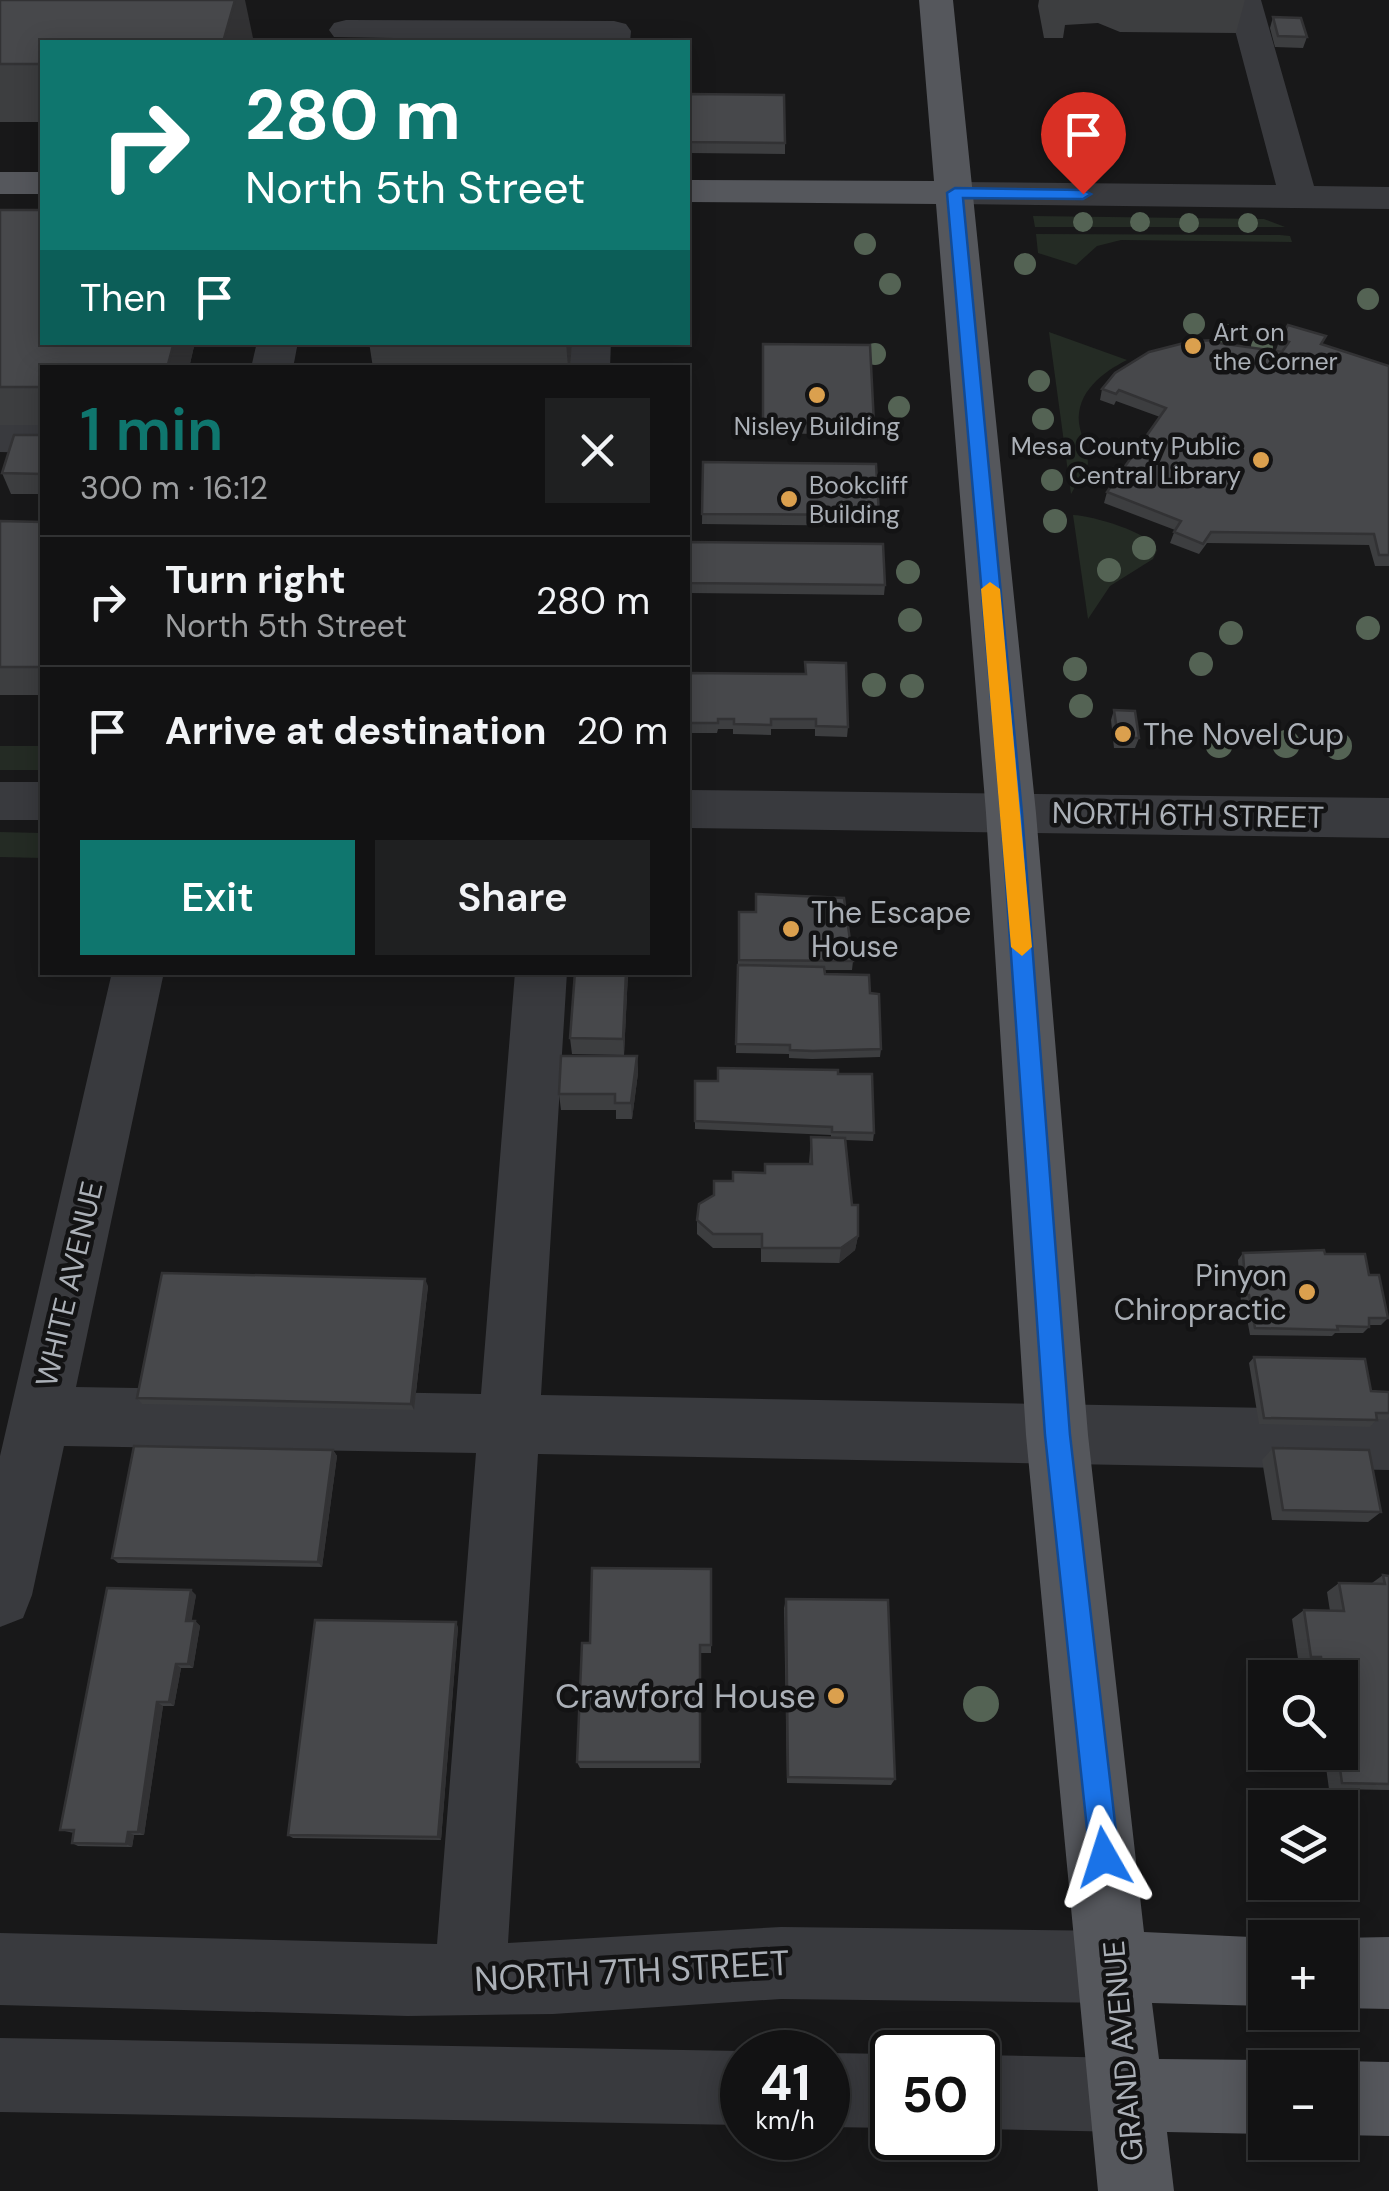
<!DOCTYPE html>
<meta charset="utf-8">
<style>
:root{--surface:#121213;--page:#1f2021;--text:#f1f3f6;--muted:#9c9ea0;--line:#313233;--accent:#0f766e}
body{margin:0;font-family:"DM Sans",sans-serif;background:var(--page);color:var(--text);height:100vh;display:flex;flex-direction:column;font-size:38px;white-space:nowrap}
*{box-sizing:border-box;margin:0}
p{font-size:32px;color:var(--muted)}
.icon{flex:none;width:55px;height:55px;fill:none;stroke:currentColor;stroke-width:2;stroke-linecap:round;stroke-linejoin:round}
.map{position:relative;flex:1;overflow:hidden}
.panel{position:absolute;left:40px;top:365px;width:650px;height:610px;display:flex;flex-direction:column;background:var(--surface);border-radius:0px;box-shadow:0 5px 25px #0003,0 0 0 2px var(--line)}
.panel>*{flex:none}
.banner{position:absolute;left:40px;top:40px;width:650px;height:305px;border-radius:0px;box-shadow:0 5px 25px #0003,0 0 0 2px var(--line);background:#0f766e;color:#fff;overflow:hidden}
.tools{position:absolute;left:1248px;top:1660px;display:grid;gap:20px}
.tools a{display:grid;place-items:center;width:110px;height:110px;border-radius:0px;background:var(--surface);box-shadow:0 5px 25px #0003,0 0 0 2px var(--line);font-size:50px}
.speed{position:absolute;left:720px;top:2030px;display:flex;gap:20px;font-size:50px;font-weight:700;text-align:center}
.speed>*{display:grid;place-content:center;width:130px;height:130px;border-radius:50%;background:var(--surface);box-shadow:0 5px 25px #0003,0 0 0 2px var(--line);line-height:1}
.speed small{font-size:25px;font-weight:400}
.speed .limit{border:5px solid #111;border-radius:15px;background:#fff;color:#111}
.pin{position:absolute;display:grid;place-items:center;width:85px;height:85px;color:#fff;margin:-102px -42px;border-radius:50% 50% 50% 0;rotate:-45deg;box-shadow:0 0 10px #0007}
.pin .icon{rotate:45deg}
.me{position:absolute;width:110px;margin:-55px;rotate:354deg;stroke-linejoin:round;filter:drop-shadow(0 0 8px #0008)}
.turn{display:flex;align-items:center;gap:35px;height:210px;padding:0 40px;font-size:45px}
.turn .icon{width:130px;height:130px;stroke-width:2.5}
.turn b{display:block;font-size:70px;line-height:85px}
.then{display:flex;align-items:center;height:95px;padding:0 40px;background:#0003;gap:20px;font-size:38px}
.round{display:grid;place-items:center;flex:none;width:105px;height:105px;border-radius:0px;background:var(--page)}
.summary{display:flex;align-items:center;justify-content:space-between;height:170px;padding:0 40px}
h1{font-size:60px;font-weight:600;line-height:75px;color:var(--accent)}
.cta{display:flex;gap:20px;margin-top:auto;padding:20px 40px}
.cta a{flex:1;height:115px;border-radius:0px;background:var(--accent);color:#fff;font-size:40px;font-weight:600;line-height:115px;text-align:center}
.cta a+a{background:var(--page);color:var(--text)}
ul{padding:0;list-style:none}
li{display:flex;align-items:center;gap:30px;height:130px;padding:0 40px;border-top:2px solid var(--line)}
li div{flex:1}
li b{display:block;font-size:38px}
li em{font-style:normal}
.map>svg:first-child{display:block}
</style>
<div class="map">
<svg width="1389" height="2191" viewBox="0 0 1389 2191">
<rect width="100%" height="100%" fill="#181819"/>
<g fill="#242b24">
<polygon points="1033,216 1264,219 1285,227 1035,227"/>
<polygon points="1036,234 1280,235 1290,236 1292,242 1121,240 1097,246 1076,265 1038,253"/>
<path d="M1049,332l78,28c-24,12 -51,32 -48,63 2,14 9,27 9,41l-17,30z"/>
<path d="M1073,515c20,1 77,17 84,35l-4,9 -43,27 -22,33z"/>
<rect x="0" y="746" width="42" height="24"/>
<polygon points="0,832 42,833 42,858 0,857"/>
</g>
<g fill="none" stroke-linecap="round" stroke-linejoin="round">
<g fill="#393a3e" fill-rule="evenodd">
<polygon points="1227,0 1261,0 1314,186 1389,187 1389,209 955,204 942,201 936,193 942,185 955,182 1276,185"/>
<polygon points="346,20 614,21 626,24 631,31 630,42 334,37 329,30 334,23"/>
<polygon points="257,342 298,342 293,368 251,368"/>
<polygon points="571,342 611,342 610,368 568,368"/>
<polygon points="0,424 42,425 42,453 0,452"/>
<rect x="0" y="782" width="42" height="38"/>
<polygon points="688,790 1389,798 1389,838 688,828"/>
<polygon points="112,972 164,972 76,1387 481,1394 515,972 567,972 541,1395 1389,1410 1389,1470 538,1454 508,1943 781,1927 1115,1931 1140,1942 1151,1967 1140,1992 1115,2003 781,1999 553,2014 408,2016 0,2005 0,1933 437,1944 476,1453 64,1446 32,1595 23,1618 0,1627 0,1456"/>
<polygon points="0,2038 742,2051 745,2052 742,2125 0,2112"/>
<polygon points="828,2053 892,2054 892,2128 828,2127"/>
<polygon points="978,2055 1127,2058 1153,2069 1164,2095 1153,2121 1127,2132 978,2129"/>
</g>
<g fill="#55575c" fill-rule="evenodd">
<polygon points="919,0 953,0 1036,813 1088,1435 1144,1932 1273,1938 1265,1938 1265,2006 1152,2003 1159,2059 1265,2060 1283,2068 1265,2068 1265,2134 1167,2132 1174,2191 1098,2191 1026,1435 986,813 936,204 688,202 688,180 934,181"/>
<rect x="0" y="172" width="42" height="22"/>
<polygon points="1389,1937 1389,2009 1340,2008 1340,1938 1337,1938"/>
<polygon points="1340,2061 1389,2062 1389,2136 1340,2135 1340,2068 1324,2068"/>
</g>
</g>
<g fill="#546354">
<circle cx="1083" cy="222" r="10"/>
<circle cx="1140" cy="222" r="10"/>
<circle cx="1189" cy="223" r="10"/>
<circle cx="1248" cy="223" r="10"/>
<circle cx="865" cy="244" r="11"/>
<circle cx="1025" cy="264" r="11"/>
<circle cx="890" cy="284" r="11"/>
<circle cx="1368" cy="299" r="11"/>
<circle cx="1194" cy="324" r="11"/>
<circle cx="1227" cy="335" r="11"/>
<circle cx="1262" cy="347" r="11"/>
<circle cx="875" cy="354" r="11"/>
<circle cx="1039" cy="381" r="11"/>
<circle cx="899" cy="407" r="11"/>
<circle cx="1043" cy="419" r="11"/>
<circle cx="1052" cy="480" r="11"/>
<circle cx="898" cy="484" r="11"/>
<circle cx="1055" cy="521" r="12"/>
<circle cx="1144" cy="548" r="12"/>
<circle cx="1109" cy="570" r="12"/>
<circle cx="908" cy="572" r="12"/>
<circle cx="910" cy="620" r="12"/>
<circle cx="1368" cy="628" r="12"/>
<circle cx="1231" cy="633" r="12"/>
<circle cx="1201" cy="664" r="12"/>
<circle cx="1075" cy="669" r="12"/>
<circle cx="874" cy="685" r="12"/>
<circle cx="912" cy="686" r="12"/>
<circle cx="1081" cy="706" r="12"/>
<circle cx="1219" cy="744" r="14"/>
<circle cx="1286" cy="744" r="14"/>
<circle cx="1338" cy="746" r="14"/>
<circle cx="981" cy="1704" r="18"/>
</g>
<g fill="#3d3e40">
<polygon points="0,0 253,38 252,42 42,42 42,122 0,122"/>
<polygon points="1039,0 1245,0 1236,33 1120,32 1098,23 1065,25 1063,38 1044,38 1038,6"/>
<polygon points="1273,17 1307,37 1303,48 1275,47 1270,28"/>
<polygon points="688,94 785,143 785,154 688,153"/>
<polygon points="0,210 42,342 195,342 189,368 42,368 42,425 0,425"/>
<polygon points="1280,339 1323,345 1389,366 1389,566 1375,566 1369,545 1207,543 1199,554 1170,543 1175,530 1104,503 1107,492 1160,417 1116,401 1114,405 1100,400 1102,389 1218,343 1282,352 1276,350"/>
<polygon points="369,342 572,342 570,368 373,368"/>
<polygon points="763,344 874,424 873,435 763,433"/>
<polygon points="42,435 42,494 11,494 2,473"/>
<polygon points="703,462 879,515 877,526 702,524"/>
<polygon points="0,521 42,522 42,695 0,695"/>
<polygon points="688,542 885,585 884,595 688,593"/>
<polygon points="805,662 848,727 847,737 815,736 815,729 771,729 771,735 733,734 733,729 718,729 717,733 688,733 688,673 805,674"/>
<polygon points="1114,710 1139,738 1135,748 1114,748 1111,720"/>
<polygon points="739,912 853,961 852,970 824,970 825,974 870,993 881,1049 880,1057 812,1059 789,1058 789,1054 736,1053"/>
<polygon points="628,973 624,1055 572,1054 570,1038"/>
<polygon points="637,1056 638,1073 632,1119 616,1119 616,1110 561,1110 559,1094"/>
<polygon points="838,1074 874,1133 873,1141 846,1140 852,1205 858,1236 855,1250 839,1263 761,1262 761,1248 713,1248 697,1234 697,1220 714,1195 733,1181 765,1173 809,1164 811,1137 831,1137 831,1135 695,1129 695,1081 718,1081"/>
<polygon points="1243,1253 1325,1254 1369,1275 1388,1318 1381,1325 1369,1325 1369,1327 1363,1333 1335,1333 1332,1336 1250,1335 1244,1302 1241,1302 1238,1260"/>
<polygon points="428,1286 414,1410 142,1404 137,1398"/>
<polygon points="1254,1357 1371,1391 1389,1392 1389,1417 1387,1420 1377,1419 1370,1427 1259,1424 1249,1363"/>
<polygon points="1273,1448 1381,1512 1368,1522 1272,1520 1262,1460"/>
<polygon points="333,1450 337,1456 322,1567 118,1563 112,1558"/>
<polygon points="711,1569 711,1653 700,1653 700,1768 580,1768 577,1762 590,1643"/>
<polygon points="1383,1575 1389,1576 1389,1790 1329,1789 1325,1760 1313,1760 1312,1752 1340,1752 1340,1678 1311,1678 1309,1665 1299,1665 1292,1619 1304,1610 1330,1611 1327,1592 1339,1583 1372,1583"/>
<polygon points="196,1595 191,1621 195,1621 200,1626 193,1668 181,1668 174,1706 163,1706 144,1835 134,1835 132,1847 78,1846 72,1843 74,1833 60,1830"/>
<polygon points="786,1599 895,1779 891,1785 787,1783 784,1608"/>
<polygon points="458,1627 441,1840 293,1838 288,1835"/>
</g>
<g fill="#323234">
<polygon points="235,0 245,0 253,38 252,42 223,42"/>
<polygon points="174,342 195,342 189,368 167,368"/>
<polygon points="566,342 572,342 570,368 568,368"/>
<polygon points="626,972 628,973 624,1055 623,1039"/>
<polygon points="637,1056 638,1073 632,1119 631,1103"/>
<polygon points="858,1236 855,1250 839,1263 841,1248"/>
<polygon points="425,1279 428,1286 414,1410 411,1404"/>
<polygon points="333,1450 337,1456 322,1567 318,1562"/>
<polygon points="191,1590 196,1595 191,1625 186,1621"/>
<polygon points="195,1621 200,1626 193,1668 188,1664"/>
<polygon points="456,1622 458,1627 441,1840 438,1837"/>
<polygon points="176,1664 181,1668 174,1706 169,1702"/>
<polygon points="157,1702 163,1706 144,1835 138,1832"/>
<polygon points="128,1832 134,1835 132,1847 126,1844"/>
</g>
<g fill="#47484b" stroke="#323234" stroke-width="2.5">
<polygon points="0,0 235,0 223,42 42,42 42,64 0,64"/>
<polygon points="1273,17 1301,18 1307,37 1278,36"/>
<polygon points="688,94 784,95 785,143 688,142"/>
<polygon points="0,210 42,210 42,342 174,342 167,368 42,368 42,387 0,387"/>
<polygon points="1288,325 1326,336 1321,344 1389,366 1389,555 1379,555 1374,534 1211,532 1203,544 1174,532 1181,521 1107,492 1166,408 1119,390 1116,394 1102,389 1115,373 1149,352 1192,341 1218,340 1218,343 1282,352 1289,342 1280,339"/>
<polygon points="763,344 870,345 874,424 763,423"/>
<polygon points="14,435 42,435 42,474 2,473"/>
<polygon points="703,462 876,464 879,515 702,514"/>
<polygon points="0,521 42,522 42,667 0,667"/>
<polygon points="688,542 883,544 885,585 688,583"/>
<polygon points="805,662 846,663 848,727 816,726 816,719 771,719 771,725 734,724 734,719 718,719 718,723 688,723 688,673 806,674"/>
<polygon points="1114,710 1135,711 1139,738 1118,738"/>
<polygon points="756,894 844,898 853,961 739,960 739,912 756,912"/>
<polygon points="738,965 824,967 825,974 869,975 870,993 879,994 881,1049 813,1051 790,1050 790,1045 736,1044"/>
<polygon points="575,972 626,972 623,1039 570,1038"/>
<polygon points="561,1056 637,1056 631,1103 615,1103 615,1094 559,1094"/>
<polygon points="718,1068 838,1070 838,1074 872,1074 874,1133 832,1132 832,1127 695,1121 695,1081 718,1081"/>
<polygon points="811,1137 845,1138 852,1205 858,1205 858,1236 841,1248 762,1248 762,1234 713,1234 697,1220 699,1204 714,1195 714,1181 733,1181 733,1172 765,1173 765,1164 812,1164"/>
<polygon points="1324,1250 1325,1254 1365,1254 1369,1275 1379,1275 1388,1318 1369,1318 1369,1327 1337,1326 1338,1330 1255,1328 1249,1295 1246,1295 1243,1253"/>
<polygon points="162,1273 425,1279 411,1404 137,1398"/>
<polygon points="1254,1357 1365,1359 1371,1391 1389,1392 1389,1413 1376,1413 1377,1420 1264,1418"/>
<polygon points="134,1446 333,1450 318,1562 112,1558"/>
<polygon points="1273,1448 1369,1450 1381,1512 1283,1510"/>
<polygon points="592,1568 711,1569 711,1645 700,1645 700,1762 577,1762 582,1643 590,1643"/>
<polygon points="1383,1575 1389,1576 1389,1784 1342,1783 1338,1754 1325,1752 1340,1752 1340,1678 1324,1678 1321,1657 1311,1657 1304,1610 1344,1611 1339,1583 1385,1584"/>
<polygon points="107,1588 191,1590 186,1621 195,1621 188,1664 176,1664 169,1702 157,1702 138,1832 128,1832 126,1844 72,1843 74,1830 60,1830"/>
<polygon points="786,1599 888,1600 895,1779 788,1777"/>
<polygon points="315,1620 456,1622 438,1837 288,1835"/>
</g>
<polygon fill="#1a73e8" stroke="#114b97" stroke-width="2.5" points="955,188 1083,190 1091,194 1083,199 963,198 1022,813 1070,1435 1119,1857 1114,1867 1104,1871 1094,1867 1090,1857 1045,1435 1001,813 947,193"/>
<polygon fill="#f59e0b" points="990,582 1000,589 1032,947 1022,956 1011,947 981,589"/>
<g fill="#dba04e" stroke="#131314" stroke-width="4">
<circle cx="1193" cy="346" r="10"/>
<circle cx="817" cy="395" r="10"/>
<circle cx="1261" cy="460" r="10"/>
<circle cx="789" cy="499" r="10"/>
<circle cx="1123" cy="734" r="10"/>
<circle cx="791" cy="929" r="10"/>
<circle cx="1307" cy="1292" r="10"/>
<circle cx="836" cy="1696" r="10"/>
</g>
<g text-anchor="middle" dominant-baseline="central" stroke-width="9" stroke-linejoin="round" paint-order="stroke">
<g font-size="25" fill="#abb0b7" stroke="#131314" text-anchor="start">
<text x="1213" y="332">Art on<tspan x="1213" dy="29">the Corner</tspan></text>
<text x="817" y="426" text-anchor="middle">Nisley Building</text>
<text x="1241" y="446" text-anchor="end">Mesa County Public<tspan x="1241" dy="29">Central Library</tspan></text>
<text x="809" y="485">Bookcliff<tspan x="809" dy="29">Building</tspan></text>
</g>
<g font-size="30" fill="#abb0b7" stroke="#131314" text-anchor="start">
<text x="1143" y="734">The Novel Cup</text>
<text x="811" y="912">The Escape<tspan x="811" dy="34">House</tspan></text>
<text x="1287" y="1275" text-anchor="end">Pinyon<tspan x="1287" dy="34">Chiropractic</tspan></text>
</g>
<g font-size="30" fill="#abb0b7" stroke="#131314">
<text transform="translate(1188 815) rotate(1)">NORTH 6TH STREET</text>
<text transform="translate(69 1284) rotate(-77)">WHITE AVENUE</text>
<text transform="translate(1123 2051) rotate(-95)">GRAND AVENUE</text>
</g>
<g font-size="35" fill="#abb0b7" stroke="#131314" text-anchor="end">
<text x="816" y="1696">Crawford House</text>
</g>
<g font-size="35" fill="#abb0b7" stroke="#131314">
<text transform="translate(632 1971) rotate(-3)">NORTH 7TH STREET</text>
</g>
</g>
</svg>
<div class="tools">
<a><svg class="icon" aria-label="search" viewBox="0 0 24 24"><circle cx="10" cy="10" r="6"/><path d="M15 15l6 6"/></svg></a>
<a><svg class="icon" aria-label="layers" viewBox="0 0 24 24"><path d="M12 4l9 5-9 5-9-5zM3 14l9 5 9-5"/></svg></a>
<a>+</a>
<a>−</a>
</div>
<div class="speed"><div>41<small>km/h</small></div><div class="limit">50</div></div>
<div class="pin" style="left:1083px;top:194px;background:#d93025"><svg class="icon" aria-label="arrive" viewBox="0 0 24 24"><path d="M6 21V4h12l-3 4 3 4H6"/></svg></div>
<svg class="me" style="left:1104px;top:1857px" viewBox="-20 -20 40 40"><path d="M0-17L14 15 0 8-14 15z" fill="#1a73e8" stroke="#fff" stroke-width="4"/></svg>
<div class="banner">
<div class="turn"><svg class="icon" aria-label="right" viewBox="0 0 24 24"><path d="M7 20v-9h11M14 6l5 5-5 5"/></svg><div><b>280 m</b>North 5th Street</div></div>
<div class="then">Then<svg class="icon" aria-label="arrive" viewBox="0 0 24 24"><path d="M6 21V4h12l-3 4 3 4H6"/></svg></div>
</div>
<section class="panel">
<div class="summary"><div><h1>1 min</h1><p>300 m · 16:12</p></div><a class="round"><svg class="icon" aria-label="close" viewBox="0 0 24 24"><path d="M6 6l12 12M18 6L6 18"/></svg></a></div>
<ul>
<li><svg class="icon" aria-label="right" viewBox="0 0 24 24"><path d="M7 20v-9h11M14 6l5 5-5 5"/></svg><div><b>Turn right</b><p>North 5th Street</p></div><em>280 m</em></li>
<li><svg class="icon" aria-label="arrive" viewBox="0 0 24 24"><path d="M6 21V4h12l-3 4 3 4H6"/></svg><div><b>Arrive at destination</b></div><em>20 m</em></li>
</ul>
<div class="cta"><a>Exit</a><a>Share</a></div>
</section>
</div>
